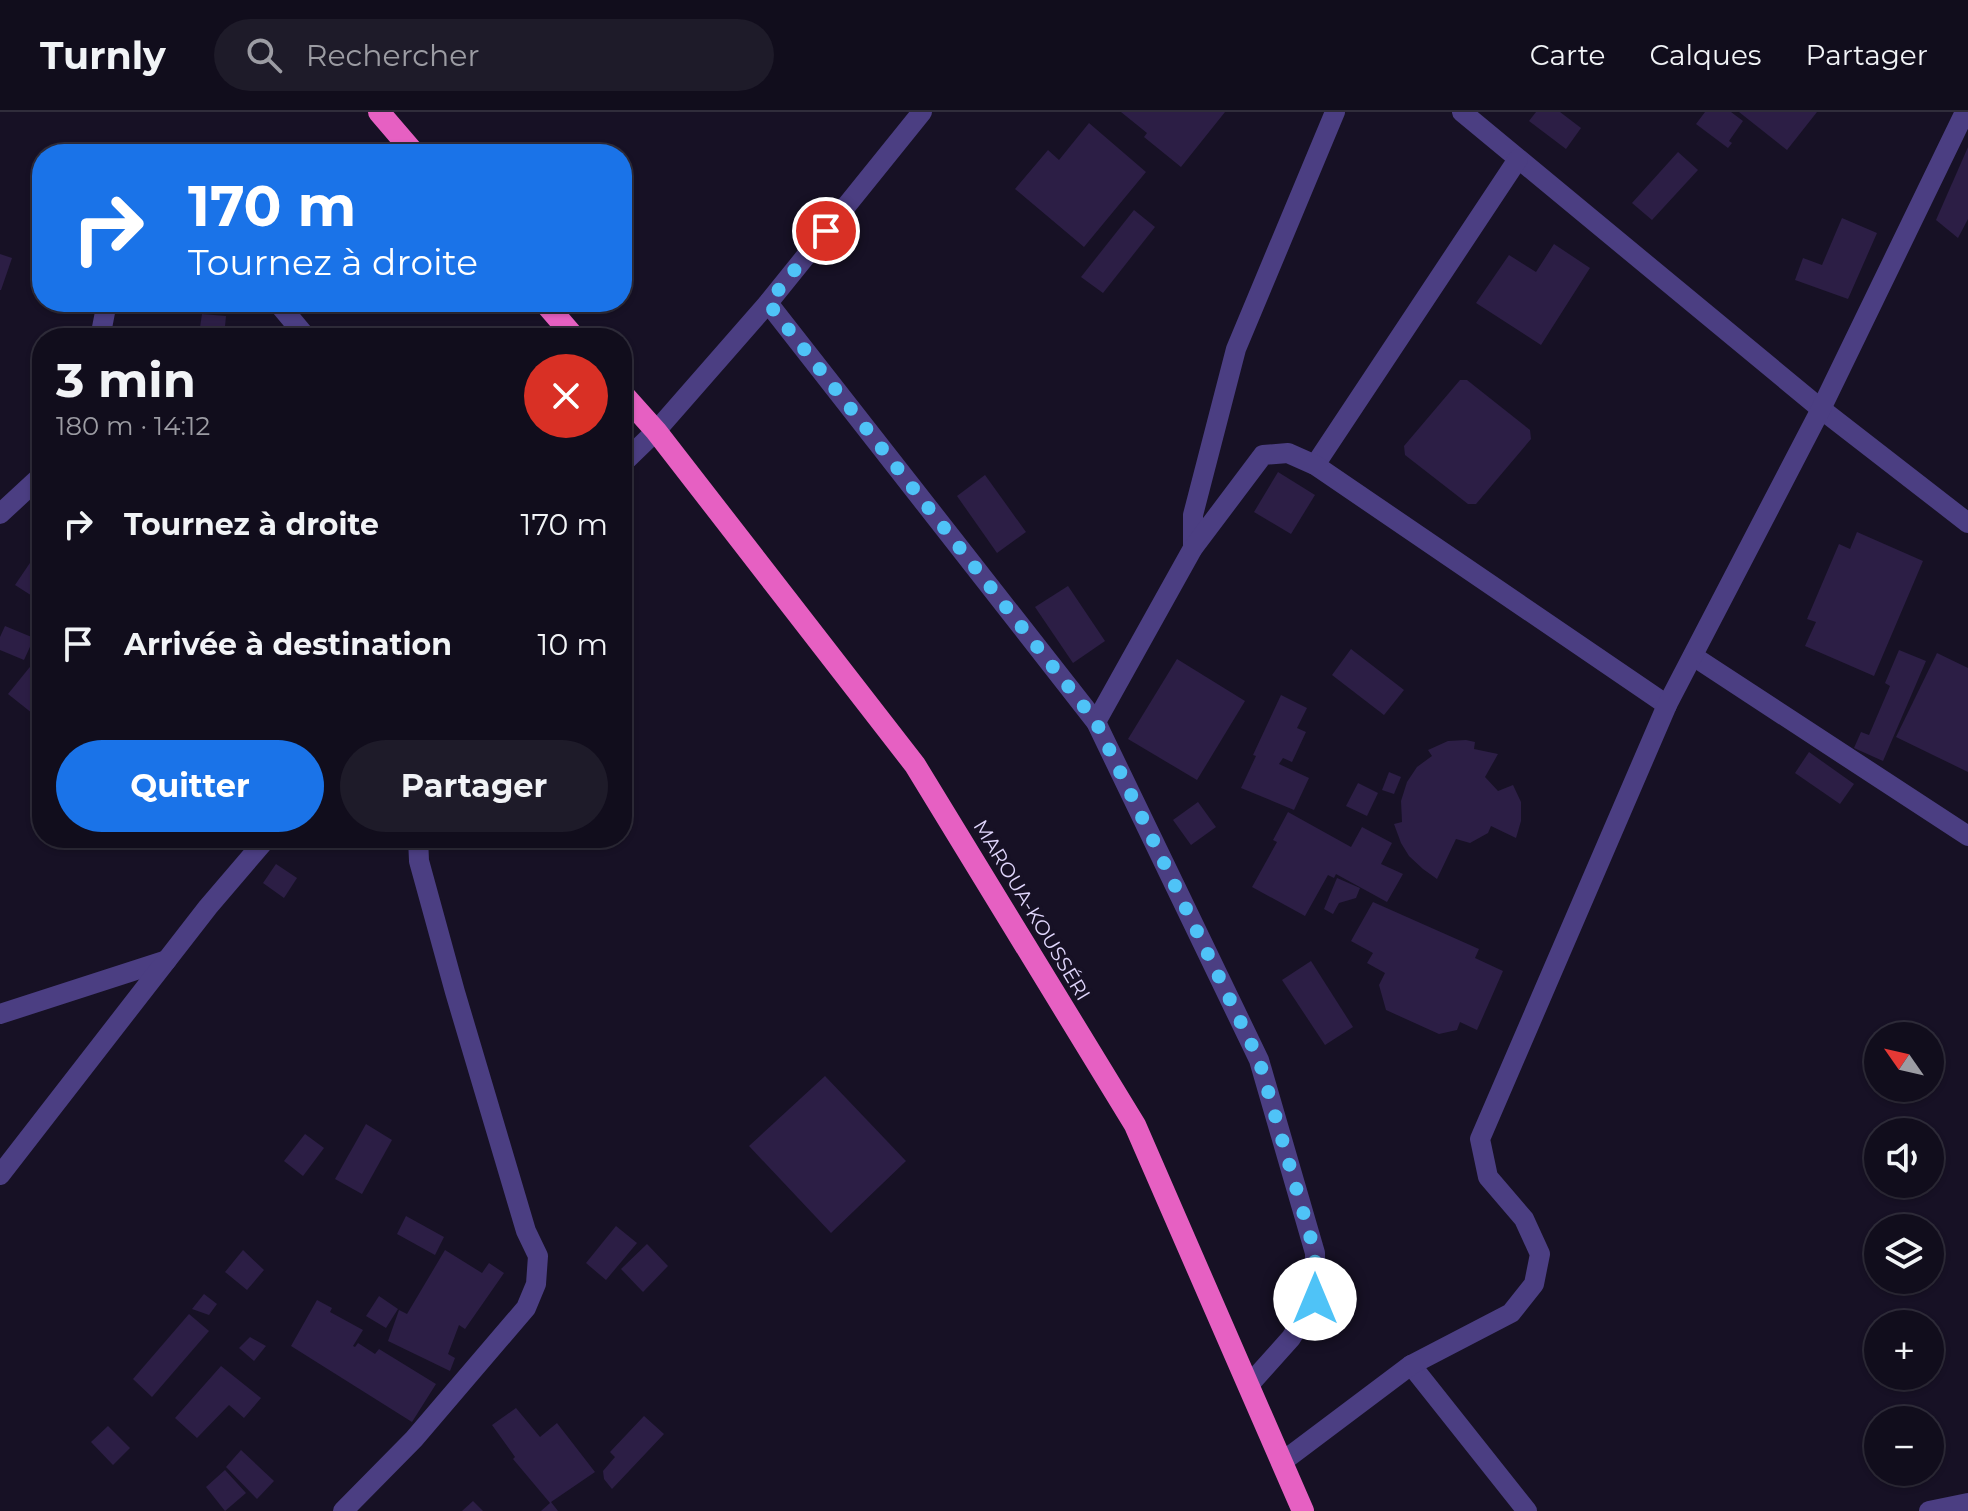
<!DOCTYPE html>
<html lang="fr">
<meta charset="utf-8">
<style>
:root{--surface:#110d1c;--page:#1e1b29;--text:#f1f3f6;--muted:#9c9ca3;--line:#302d3b;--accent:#1a73e8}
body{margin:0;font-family:Montserrat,sans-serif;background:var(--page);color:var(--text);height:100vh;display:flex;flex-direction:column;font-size:30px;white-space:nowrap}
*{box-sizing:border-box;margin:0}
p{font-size:26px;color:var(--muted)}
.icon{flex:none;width:44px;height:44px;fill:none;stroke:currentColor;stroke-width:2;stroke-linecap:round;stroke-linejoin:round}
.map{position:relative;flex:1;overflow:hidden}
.sheet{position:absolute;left:32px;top:216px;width:600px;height:520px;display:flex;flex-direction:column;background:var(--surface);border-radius:32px;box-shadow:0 2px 6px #0004,0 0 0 2px var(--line)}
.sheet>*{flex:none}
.guide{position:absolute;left:32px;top:32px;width:600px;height:168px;border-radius:32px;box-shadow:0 2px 6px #0004,0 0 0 2px var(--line);background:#1a73e8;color:#fff;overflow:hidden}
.needle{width:52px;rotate:304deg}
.fabs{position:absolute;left:1864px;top:910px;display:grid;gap:16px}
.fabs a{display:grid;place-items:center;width:80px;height:80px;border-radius:50%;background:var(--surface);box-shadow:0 2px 6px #0004,0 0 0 2px var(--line);font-size:40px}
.pin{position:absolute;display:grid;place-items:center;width:68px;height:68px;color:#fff;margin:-34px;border:4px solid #fff;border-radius:50%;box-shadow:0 2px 8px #0007}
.me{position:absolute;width:88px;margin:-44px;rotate:0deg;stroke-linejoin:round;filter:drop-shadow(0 0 6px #0008)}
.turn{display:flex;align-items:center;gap:28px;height:168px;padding:0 24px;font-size:36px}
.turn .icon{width:104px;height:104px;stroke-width:2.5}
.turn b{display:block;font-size:56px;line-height:68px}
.round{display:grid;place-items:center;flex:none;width:84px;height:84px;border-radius:42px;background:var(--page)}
.overview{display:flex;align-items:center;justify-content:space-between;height:136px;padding:0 24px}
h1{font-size:48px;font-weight:700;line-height:60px}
.button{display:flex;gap:16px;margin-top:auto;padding:16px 24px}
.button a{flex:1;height:92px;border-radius:48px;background:var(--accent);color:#fff;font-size:32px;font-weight:700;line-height:92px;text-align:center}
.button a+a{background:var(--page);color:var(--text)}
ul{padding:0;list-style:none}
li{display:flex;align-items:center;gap:24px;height:120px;padding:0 24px}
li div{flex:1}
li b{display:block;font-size:30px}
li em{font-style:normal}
header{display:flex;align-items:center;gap:48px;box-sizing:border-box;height:112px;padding:0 40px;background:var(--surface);border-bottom:2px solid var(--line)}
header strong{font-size:38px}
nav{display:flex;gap:44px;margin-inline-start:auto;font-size:28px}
.search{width:560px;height:72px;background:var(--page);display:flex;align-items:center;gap:20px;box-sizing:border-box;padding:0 28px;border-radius:44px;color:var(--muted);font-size:30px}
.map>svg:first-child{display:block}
</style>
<header>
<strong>Turnly</strong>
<div class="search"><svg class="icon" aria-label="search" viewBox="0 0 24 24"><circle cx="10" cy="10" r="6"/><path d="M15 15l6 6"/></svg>Rechercher</div>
<nav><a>Carte</a><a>Calques</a><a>Partager</a></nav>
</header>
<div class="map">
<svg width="1968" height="1399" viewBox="0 0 1968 1399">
<rect width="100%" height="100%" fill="#171125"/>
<g fill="#2c1e45">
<polygon points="1121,0 1225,0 1181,55 1144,25 1147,21"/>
<polygon points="1536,0 1560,0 1581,16 1566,37 1529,9"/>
<polygon points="1705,0 1731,0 1743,9 1729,29 1732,31 1728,36 1696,12"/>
<polygon points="1739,0 1817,0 1787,38"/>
<polygon points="1089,11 1146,60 1084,135 1015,77 1048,38 1059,48"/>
<polygon points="1968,35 1968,107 1958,126 1936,108"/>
<polygon points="1678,40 1698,58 1652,108 1632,91"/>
<polygon points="1134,98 1155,115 1103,181 1081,165"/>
<polygon points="1842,106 1877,121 1848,187 1795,168 1803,146 1822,153"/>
<polygon points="1554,132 1590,156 1541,233 1476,191 1509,143 1536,160"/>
<polygon points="0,142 12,146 1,178 0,178"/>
<polygon points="202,202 226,204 224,225 199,222"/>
<polygon points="1460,268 1467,268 1530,318 1531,327 1476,392 1468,392 1405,343 1404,334"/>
<polygon points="1278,360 1315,383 1291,422 1254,400"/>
<polygon points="985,363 1026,420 997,441 957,384"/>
<polygon points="1857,420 1923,449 1874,564 1805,534 1816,510 1807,507 1839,432 1850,437"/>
<polygon points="34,445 42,450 42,486 40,489 15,473"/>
<polygon points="1068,474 1105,529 1073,551 1035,495"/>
<polygon points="5,514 34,526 24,548 0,538 0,525"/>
<polygon points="1351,537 1404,578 1384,603 1332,563"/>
<polygon points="1899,538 1926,549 1883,649 1854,636 1861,620 1869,623 1890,574 1885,571"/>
<polygon points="42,540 42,609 8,582"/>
<polygon points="1937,541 1968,556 1968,660 1896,625"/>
<polygon points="1177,547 1245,589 1197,668 1128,627"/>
<polygon points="1281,583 1307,596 1297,616 1306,620 1292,650 1283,646 1279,652 1309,666 1294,698 1241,676 1256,644 1253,643"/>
<polygon points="1466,628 1475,630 1474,637 1498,642 1485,665 1498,679 1513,673 1521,690 1521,709 1516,726 1491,714 1488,721 1470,731 1456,727 1437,767 1423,757 1409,744 1401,731 1394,712 1402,710 1401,689 1407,670 1417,655 1432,644 1428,638 1448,629"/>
<polygon points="1809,640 1854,672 1840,692 1795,661"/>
<polygon points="1389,660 1401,665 1394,682 1382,678"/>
<polygon points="1358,671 1378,681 1367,704 1346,694"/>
<polygon points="1198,690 1216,715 1191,733 1173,708"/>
<polygon points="1288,700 1351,735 1362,715 1392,731 1381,752 1403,762 1387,790 1336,762 1334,766 1328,763 1305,804 1252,775 1277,730 1273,728"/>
<polygon points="276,752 297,766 284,786 263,771"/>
<polygon points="1337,766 1360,776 1356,786 1339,791 1333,802 1324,797"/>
<polygon points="1373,790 1479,837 1475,846 1503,859 1477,918 1460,910 1457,918 1439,922 1386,898 1379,873 1385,861 1367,851 1373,841 1351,829"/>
<polygon points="1311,849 1353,915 1325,933 1282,868"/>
<polygon points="825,964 906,1049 831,1121 749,1034"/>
<polygon points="366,1012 392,1028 362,1082 335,1067"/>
<polygon points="305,1022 324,1036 303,1064 284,1049"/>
<polygon points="406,1104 444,1125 435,1143 397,1122"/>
<polygon points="616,1114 637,1131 606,1168 586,1151"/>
<polygon points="647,1132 668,1154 643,1180 621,1157"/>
<polygon points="243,1138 264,1158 247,1178 225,1160"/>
<polygon points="445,1138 482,1161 489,1151 504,1161 465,1217 459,1213 448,1242 455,1246 450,1259 388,1229 399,1198 407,1202"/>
<polygon points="204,1182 217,1192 209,1203 192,1197"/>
<polygon points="379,1184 398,1197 386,1216 366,1204"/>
<polygon points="317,1188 332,1196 330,1200 363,1218 353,1234 355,1235 358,1231 375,1242 379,1237 436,1272 412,1310 291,1234"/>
<polygon points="189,1202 209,1219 152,1285 133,1267"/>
<polygon points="250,1225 266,1234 254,1249 239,1236"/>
<polygon points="221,1254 261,1286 244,1306 229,1293 197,1326 175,1306"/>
<polygon points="516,1296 540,1325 557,1311 595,1360 551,1390 558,1399 541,1399 550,1391 513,1347 515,1345 492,1313"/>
<polygon points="644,1304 664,1322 612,1377 604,1367 603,1359 615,1345 610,1340"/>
<polygon points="108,1314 130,1336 113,1353 91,1330"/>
<polygon points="241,1338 274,1369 257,1387 226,1355"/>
<polygon points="225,1358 246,1381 225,1399 206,1375"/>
<polygon points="473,1389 483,1399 462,1399"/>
</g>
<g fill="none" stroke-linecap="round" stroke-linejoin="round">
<g stroke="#4b3e82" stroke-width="20">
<polyline points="1462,0 1821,297 1968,411"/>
<polyline points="277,190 307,226"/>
<polyline points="768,191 1096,610 1259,948 1315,1141 1315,1187 1291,1226 1248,1274"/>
<polyline points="100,226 107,190"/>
<polyline points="622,352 656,319 768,191 922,0"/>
<polyline points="1315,353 1518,47"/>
<polyline points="0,402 42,363"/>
<polyline points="1193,436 1193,403 1236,237 1335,0"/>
<polyline points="1693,544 1968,724"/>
<polyline points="1096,610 1193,436 1263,343 1288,341 1315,353 1667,593"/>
<polyline points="0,902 167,848"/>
<polyline points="0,1063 208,795 267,726"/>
<polyline points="1411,1253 1527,1399"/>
<polyline points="1282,1350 1411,1253 1511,1201 1534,1172 1540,1142 1524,1107 1488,1065 1480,1027 1667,593 1821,297 1965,0"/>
<polyline points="343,1399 414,1327 526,1196 536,1172 538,1144 526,1119 455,880 419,749 418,726"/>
<polyline points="1929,1399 1968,1391"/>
</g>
<g stroke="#e660c2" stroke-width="22">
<polyline points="379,0 415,42"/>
<polyline points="544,190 575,226"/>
<polyline points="622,281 656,319 915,653 1135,1013 1303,1399"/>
</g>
</g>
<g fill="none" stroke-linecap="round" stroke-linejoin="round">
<polyline stroke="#4fc3f7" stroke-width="14" stroke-dasharray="0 25.2" points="826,119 768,191 1096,610 1259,948 1315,1141 1315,1187"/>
</g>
<g text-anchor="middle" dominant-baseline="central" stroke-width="7" stroke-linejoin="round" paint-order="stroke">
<g font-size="20" fill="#e1d7fd" stroke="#171125">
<text transform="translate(1032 798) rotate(59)">MAROUA-KOUSSÉRI</text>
</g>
</g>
</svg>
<div class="fabs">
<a><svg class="needle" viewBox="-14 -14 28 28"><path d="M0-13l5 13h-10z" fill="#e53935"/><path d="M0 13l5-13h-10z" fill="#9c9ca3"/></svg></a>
<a><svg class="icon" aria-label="sound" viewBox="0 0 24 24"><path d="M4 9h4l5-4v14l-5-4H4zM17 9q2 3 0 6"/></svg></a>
<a><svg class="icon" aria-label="layers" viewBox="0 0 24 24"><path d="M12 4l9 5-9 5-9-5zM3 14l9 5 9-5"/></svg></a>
<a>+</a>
<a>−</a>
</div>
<div class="pin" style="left:826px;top:119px;background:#d93025"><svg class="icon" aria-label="arrive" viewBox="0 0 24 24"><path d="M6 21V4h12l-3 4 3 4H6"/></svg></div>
<svg class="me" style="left:1315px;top:1187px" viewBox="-20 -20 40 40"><circle r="19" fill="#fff"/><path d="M0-13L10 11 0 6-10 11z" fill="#4fc3f7"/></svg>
<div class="guide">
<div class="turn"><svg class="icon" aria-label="right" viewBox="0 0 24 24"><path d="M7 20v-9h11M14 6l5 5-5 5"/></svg><div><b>170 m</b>Tournez à droite</div></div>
</div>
<section class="sheet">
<div class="overview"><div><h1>3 min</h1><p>180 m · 14:12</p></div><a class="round" style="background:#d93025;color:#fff"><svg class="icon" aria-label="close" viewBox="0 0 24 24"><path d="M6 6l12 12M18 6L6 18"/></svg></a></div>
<ul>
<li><svg class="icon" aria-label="right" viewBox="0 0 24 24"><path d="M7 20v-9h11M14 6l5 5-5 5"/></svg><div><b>Tournez à droite</b></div><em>170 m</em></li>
<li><svg class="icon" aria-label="arrive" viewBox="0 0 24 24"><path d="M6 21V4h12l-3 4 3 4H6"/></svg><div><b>Arrivée à destination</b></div><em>10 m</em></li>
</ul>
<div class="button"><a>Quitter</a><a>Partager</a></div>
</section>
</div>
